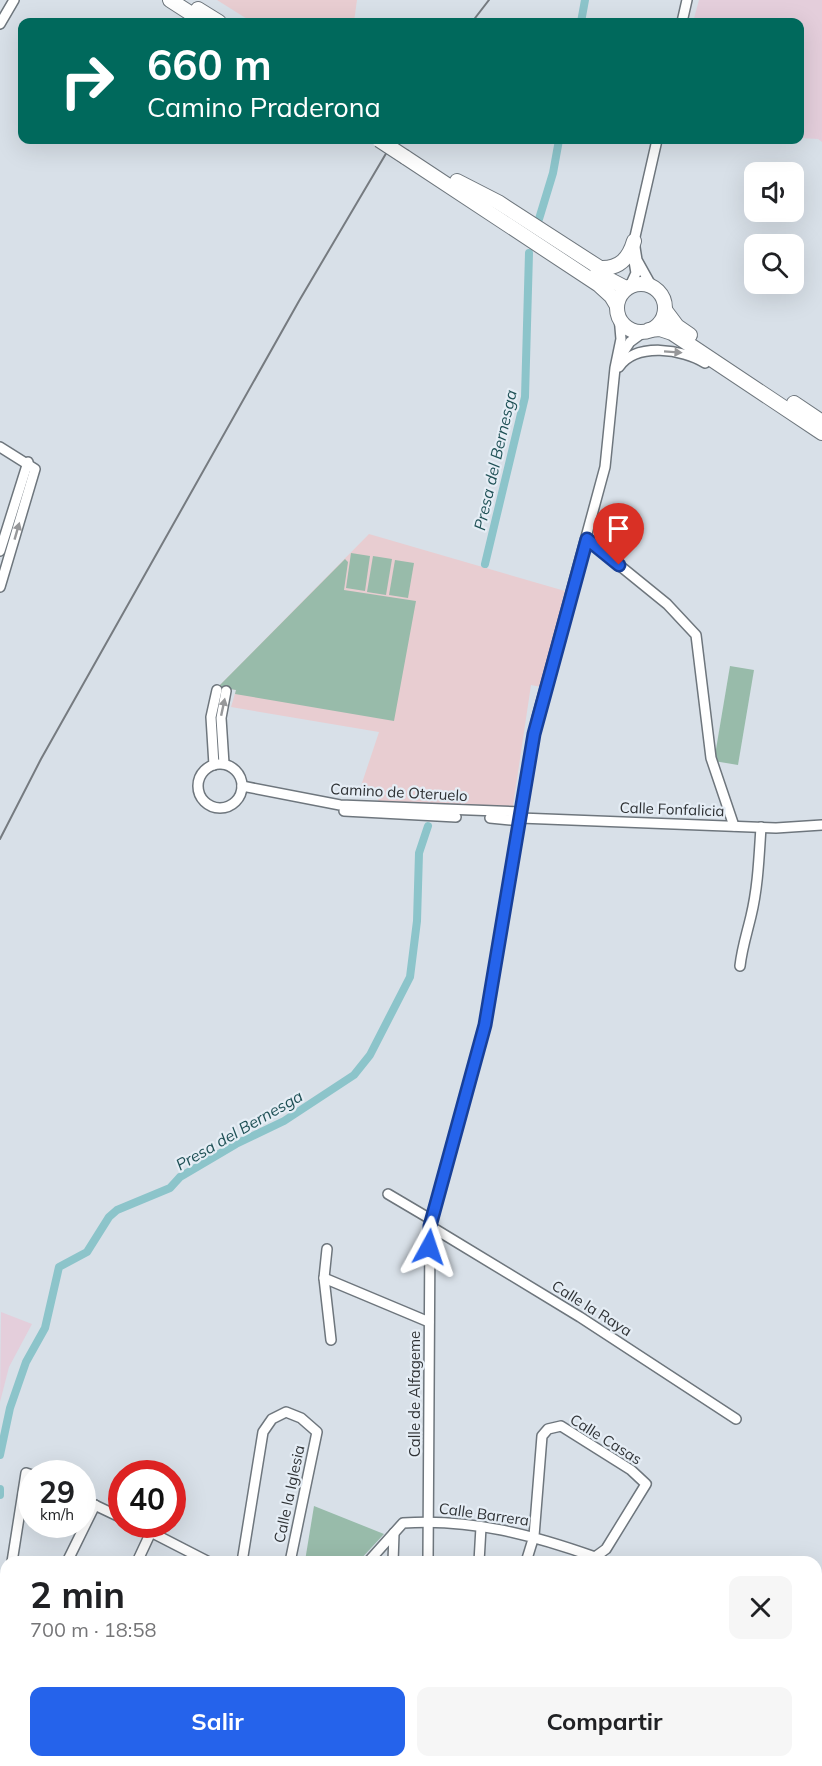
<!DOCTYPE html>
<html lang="es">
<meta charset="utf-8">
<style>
:root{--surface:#fff;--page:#f6f6f6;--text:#202124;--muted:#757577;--accent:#2563eb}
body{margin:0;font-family:Mulish,sans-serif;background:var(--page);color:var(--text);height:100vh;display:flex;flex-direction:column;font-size:22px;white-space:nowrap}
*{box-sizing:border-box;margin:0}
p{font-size:20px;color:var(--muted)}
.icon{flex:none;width:33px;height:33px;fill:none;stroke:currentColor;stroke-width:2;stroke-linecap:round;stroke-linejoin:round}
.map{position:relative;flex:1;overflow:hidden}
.drawer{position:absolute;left:0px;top:1556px;width:822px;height:212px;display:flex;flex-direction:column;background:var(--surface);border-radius:18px 18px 0 0;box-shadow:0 6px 24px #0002}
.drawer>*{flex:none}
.hud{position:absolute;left:18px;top:18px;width:786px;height:126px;border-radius:12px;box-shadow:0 6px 24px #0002;background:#00695c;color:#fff;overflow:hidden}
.tools{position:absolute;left:744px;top:162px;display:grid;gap:12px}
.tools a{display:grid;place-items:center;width:60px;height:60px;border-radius:12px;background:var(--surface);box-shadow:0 6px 24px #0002;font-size:30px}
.speed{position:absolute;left:18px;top:1460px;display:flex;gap:12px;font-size:30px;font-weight:700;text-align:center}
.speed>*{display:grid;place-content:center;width:78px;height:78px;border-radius:50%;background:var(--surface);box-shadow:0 6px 24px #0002;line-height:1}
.speed small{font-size:15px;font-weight:400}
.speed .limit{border:9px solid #d22;background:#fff;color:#111}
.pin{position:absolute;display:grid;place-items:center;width:51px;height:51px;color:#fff;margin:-62px -26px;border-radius:50% 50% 50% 0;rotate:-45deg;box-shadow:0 0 6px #0007}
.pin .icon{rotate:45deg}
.me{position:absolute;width:66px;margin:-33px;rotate:5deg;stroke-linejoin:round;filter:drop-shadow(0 0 4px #0008)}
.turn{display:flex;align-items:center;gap:21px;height:126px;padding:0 30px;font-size:27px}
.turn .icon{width:78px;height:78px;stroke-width:2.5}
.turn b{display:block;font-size:42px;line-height:51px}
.round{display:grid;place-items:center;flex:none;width:63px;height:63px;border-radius:12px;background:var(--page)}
.headline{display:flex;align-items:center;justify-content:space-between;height:102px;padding:0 30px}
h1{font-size:36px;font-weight:700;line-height:45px}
.cta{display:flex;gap:12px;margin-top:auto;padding:12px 30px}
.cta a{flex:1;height:69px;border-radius:12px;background:var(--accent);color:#fff;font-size:24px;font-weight:700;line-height:69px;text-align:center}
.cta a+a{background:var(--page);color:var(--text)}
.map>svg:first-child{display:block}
</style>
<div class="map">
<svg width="822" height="1766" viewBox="0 0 822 1766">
<rect width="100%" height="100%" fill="#d8e0e8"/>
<g fill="#e4cedb">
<polygon points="699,0 822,0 822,142 818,139 800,138 800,22 693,22"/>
<polygon points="1,1312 32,1324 9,1367 0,1402"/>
</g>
<g fill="#e8cdd1">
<polygon points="217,0 357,0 354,22 252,22"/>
<polygon points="369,534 565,591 541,687 531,685 513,806 378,802 379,796 359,792 379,732 231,707 236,690 218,687"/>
</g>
<g fill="#98bbaa">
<polygon points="351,553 370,556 365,591 346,588"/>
<polygon points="373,556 392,559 386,595 367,592"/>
<polygon points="345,559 348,562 344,590 416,601 394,721 235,694 236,690 218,687"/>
<polygon points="395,560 414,563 408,598 389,595"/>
<polygon points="730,666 754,670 738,765 714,761"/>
<polygon points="314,1506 384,1534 359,1561 305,1561"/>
</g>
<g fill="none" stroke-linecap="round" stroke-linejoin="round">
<g stroke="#8cc4ca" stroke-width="8">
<polyline points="581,22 585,0"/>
<polyline points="539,219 553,173 559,140"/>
<polyline points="485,564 525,397 529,253"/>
<polyline points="0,1455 10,1408 26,1362 45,1328 59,1267 87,1252 109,1217 117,1210 170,1188 180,1177 236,1144 284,1121 354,1075 370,1055 410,977 417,921 419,853 428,826"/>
<polyline points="0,1489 0,1495"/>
</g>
<defs>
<g id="minor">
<polyline points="682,22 687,0"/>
<polyline points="0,24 14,0"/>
<polyline points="630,286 636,273 634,261"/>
<polyline points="652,287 637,260 634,241 657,140"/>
<polyline points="622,354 630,342 645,331"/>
<path d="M619,367c17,-25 64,-18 86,-4"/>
<polyline points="0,447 35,469 0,587"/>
<polyline points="587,539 667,604 696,635 711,758 734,826"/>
<polyline points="0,551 28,462"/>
<polyline points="224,764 221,718 226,691"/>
<circle cx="220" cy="786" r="22"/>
<polyline points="214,765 211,717 217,690"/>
<polyline points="242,786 340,805 521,812"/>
<polyline points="344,811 456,817"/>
<polyline points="490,818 520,821"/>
<polyline points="520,818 776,828 822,825"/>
<path d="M740,966c2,-18 7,-33 11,-50 7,-29 8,-59 10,-89"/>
<polyline points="388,1194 432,1220"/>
<polyline points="430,1226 580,1317 736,1419"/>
<polyline points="327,1249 324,1278 331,1340"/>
<polyline points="324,1278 429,1322"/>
<polyline points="82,1499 122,1518"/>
<polyline points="135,1524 209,1562"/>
<polyline points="12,1562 26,1473 32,1475"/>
<polyline points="67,1562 95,1505"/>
<polyline points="137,1562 151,1532"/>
<polyline points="242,1562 263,1432 272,1419 286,1412 301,1418 317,1432 290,1562"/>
<path d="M368,1562l35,-39c67,-5 130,12 192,34l11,-8 40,-65 -15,-14 -70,-44 -13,3 -6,7 -8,100 -8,26"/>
<polyline points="393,1562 394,1533"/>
<polyline points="428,1562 430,1226 485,1025 537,718 605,467 615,368 621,339 619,316"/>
<polyline points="479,1562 481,1527"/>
<polyline points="6,1593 2,1603 6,1619"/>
<polyline points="0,1643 6,1636"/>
<polyline points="124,1761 130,1766"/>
<polyline points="310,1761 314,1766"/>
<polyline points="423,1761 423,1766"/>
<polyline points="558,1761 567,1766"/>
<polyline points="18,1766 21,1761"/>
<polyline points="157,1766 161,1761"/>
<polyline points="212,1766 214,1761"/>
<polyline points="242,1766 243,1761"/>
<polyline points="392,1766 394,1761"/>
<polyline points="475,1766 476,1761"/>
</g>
<g id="highway">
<polyline points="170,0 204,22"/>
<polyline points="198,9 219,22"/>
<polyline points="405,157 599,285 611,296 617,306"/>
<path d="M457,181l41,21 102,66c20,1 29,-10 34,-27"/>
<polyline points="597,273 626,288"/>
<circle cx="641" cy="308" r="24"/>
<polyline points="665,310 677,326 690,335"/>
<polyline points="649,330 660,329 672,333 822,433"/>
<polyline points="794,403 822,422"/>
</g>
</defs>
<use href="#minor" stroke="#6e767d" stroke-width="12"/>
<use href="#highway" stroke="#6e767d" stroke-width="16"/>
<use href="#minor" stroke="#fff" stroke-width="9"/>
<use href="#highway" stroke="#fff" stroke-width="14"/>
<g stroke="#767b80" stroke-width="2">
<polyline points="472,22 489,0"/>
<polyline points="0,839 41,759 299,301 394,140"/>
</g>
<defs>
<polyline id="highway-bridge" points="379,140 405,157"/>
</defs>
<use href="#highway-bridge" stroke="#6e767d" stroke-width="16" stroke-linecap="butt"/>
<use href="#highway-bridge" stroke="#fff" stroke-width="14"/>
</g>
<defs><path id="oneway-solid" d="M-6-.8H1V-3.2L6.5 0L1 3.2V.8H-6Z" transform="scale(1.5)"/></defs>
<g fill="#97989a">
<use href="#oneway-solid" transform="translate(673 352) rotate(4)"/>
<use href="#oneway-solid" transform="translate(17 531) rotate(-74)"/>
<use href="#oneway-solid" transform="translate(223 707) rotate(-78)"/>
</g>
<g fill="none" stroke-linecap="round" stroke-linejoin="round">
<defs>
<polyline id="route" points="429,1247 430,1226 485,1025 534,734 587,539 619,565"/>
</defs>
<use href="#route" stroke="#184099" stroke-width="15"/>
<use href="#route" stroke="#2563eb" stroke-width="10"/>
</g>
<g text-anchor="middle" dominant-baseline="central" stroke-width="4.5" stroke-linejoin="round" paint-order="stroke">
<g font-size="15" fill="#2f3235" stroke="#e5edf5">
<text transform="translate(399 792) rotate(3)">Camino de Oteruelo</text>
<text transform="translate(672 809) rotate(2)">Calle Fonfalicia</text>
<text transform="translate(592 1308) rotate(32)">Calle la Raya</text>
<text transform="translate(414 1394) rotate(-90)">Calle de Alfageme</text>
<text transform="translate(606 1439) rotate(32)">Calle Casas</text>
<text transform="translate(289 1494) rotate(-78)">Calle la Iglesia</text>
<text transform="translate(484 1514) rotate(8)">Calle Barrera</text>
</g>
<g font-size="16" font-style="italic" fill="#1e5055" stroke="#e5edf5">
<text transform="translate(495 460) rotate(-77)">Presa del Bernesga</text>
<text transform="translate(239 1130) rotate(-30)">Presa del Bernesga</text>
</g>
</g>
</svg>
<div class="tools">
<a><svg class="icon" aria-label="sound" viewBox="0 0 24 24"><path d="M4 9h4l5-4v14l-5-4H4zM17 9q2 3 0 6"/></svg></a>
<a><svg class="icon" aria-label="search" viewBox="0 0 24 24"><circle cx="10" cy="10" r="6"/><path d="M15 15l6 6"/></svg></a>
</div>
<div class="speed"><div>29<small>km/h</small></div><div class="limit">40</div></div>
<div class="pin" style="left:619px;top:565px;background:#d93025"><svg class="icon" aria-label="arrive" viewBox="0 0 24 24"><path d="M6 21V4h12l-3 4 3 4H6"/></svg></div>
<svg class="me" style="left:429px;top:1247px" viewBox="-20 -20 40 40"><path d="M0-17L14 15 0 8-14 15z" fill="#2563eb" stroke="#fff" stroke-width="4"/></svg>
<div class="hud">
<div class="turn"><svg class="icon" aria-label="right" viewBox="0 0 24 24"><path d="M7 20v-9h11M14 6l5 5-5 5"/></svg><div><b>660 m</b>Camino Praderona</div></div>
</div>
<section class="drawer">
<div class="headline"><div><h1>2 min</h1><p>700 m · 18:58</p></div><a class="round"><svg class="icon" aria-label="close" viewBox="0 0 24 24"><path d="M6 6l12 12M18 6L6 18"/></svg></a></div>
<div class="cta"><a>Salir</a><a>Compartir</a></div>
</section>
</div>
